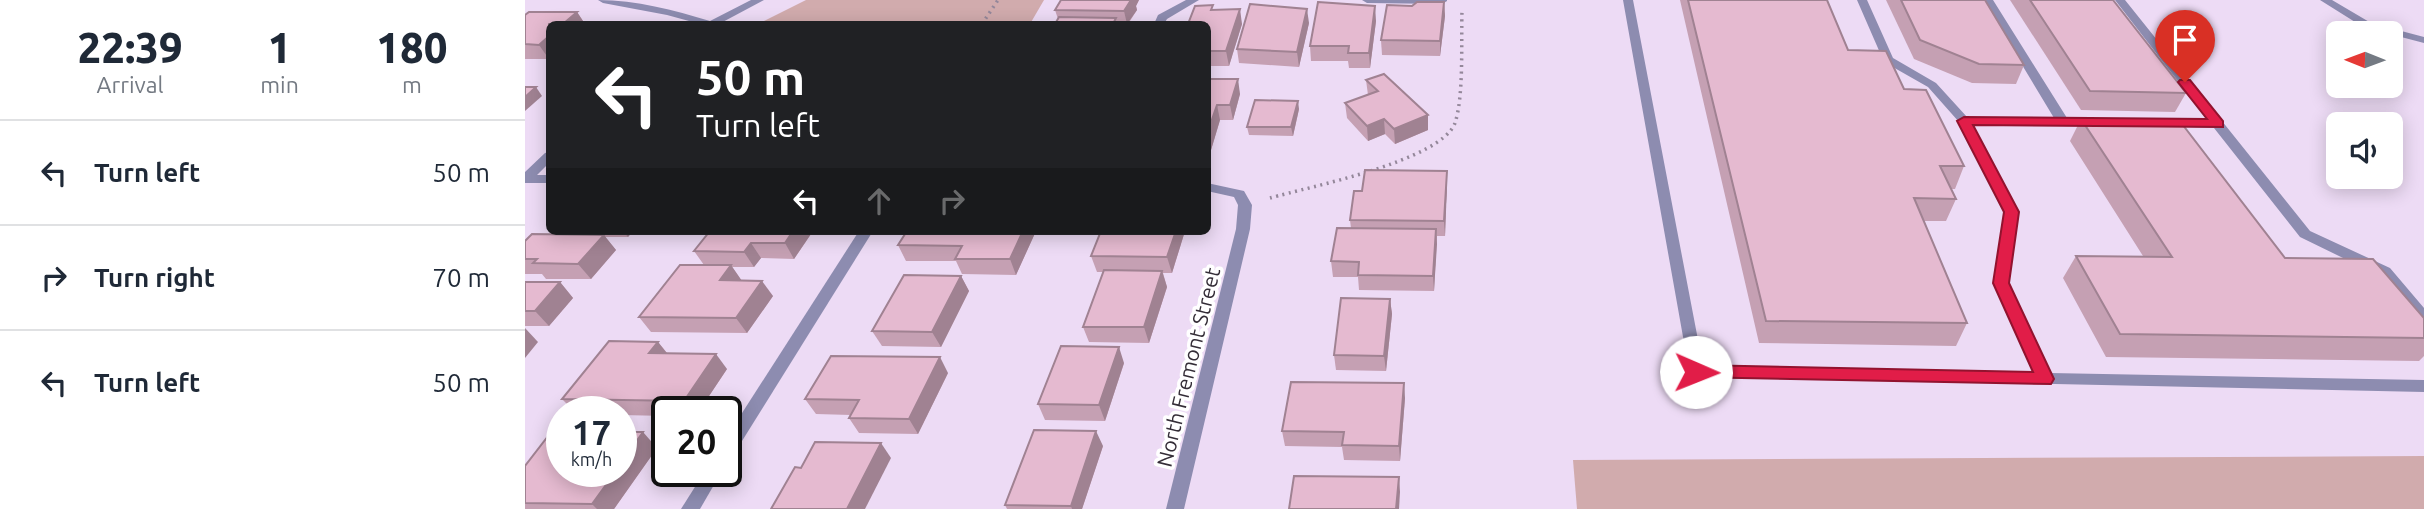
<!DOCTYPE html>
<style>
:root{--surface:#fff;--page:#f6f6f7;--text:#1f2937;--muted:#747a83;--line:#e0e1e3}
body{margin:0;font-family:Ubuntu,sans-serif;background:var(--page);color:var(--text);height:100vh;display:flex;flex-direction:column;font-size:26px;white-space:nowrap}
*{box-sizing:border-box;margin:0}
p{font-size:23px;color:var(--muted)}
.icon{flex:none;width:38px;height:38px;fill:none;stroke:currentColor;stroke-width:2;stroke-linecap:round;stroke-linejoin:round}
.map{position:relative;flex:1;overflow:hidden}
.details{display:flex;flex-direction:column;background:var(--surface);width:525px}
.details>*{flex:none}
.top-card{position:absolute;left:21px;top:21px;width:665px;height:214px;border-radius:10px;box-shadow:0 4px 18px #0003;background:#202124;color:#fff;overflow:hidden}
.needle{width:46px;rotate:271deg}
.controls{position:absolute;left:1801px;top:21px;display:grid;gap:14px}
.controls a{display:grid;place-items:center;width:77px;height:77px;border-radius:10px;background:var(--surface);box-shadow:0 4px 18px #0003;font-size:35px}
.speed{position:absolute;left:21px;top:396px;display:flex;gap:14px;font-size:35px;font-weight:700;text-align:center}
.speed>*{display:grid;place-content:center;width:91px;height:91px;border-radius:50%;background:var(--surface);box-shadow:0 4px 18px #0003;line-height:1}
.speed small{font-size:18px;font-weight:400}
.speed .limit{border:4px solid #111;border-radius:10px;background:#fff;color:#111}
.pin{position:absolute;display:grid;place-items:center;width:60px;height:60px;color:#fff;margin:-72px -30px;border-radius:50% 50% 50% 0;rotate:-45deg;box-shadow:0 0 7px #0007}
.pin .icon{rotate:45deg}
.me{position:absolute;width:77px;margin:-38px;rotate:91deg;stroke-linejoin:round;filter:drop-shadow(0 0 5px #0008)}
.turn{display:flex;align-items:center;gap:24px;height:147px;padding:0 35px;font-size:32px}
.turn .icon{width:91px;height:91px;stroke-width:2.5}
.turn b{display:block;font-size:49px;line-height:60px}
.lanes{display:flex;align-items:center;height:66px;padding:0 35px;background:#0003;justify-content:center;gap:35px;direction:ltr}
.lanes .off{opacity:.35}
.eta{display:flex;justify-content:space-evenly;align-items:center;height:119px;text-align:center}
.eta b{font-size:42px;font-weight:800;line-height:49px}
ul{padding:0;list-style:none}
li{display:flex;align-items:center;gap:21px;height:105px;padding:0 35px;border-top:2px solid var(--line)}
li div{flex:1}
li b{display:block;font-size:26px}
li em{font-style:normal}
main{display:flex;flex:1;min-height:0}
.map>svg:first-child{display:block}
</style>
<main>
<section class="details">
<div class="eta">
<div><b>22:39</b><p>Arrival</p></div>
<div><b>1</b><p>min</p></div>
<div><b>180</b><p>m</p></div>
</div>
<ul>
<li><svg class="icon" aria-label="left" viewBox="0 0 24 24"><path d="M17 20v-9H6M10 6l-5 5 5 5"/></svg><div><b>Turn left</b></div><em>50 m</em></li>
<li><svg class="icon" aria-label="right" viewBox="0 0 24 24"><path d="M7 20v-9h11M14 6l5 5-5 5"/></svg><div><b>Turn right</b></div><em>70 m</em></li>
<li><svg class="icon" aria-label="left" viewBox="0 0 24 24"><path d="M17 20v-9H6M10 6l-5 5 5 5"/></svg><div><b>Turn left</b></div><em>50 m</em></li>
</ul>
</section>
<div class="map">
<svg width="1899" height="509" viewBox="0 0 1899 509">
<rect width="100%" height="100%" fill="#eddbf5"/>
<g fill="#d1abad">
<polygon points="281,0 519,0 505,24 233,24"/>
<polygon points="1899,456 1899,509 1052,509 1048,460"/>
</g>
<g fill="none" stroke-linecap="round" stroke-linejoin="round">
<g stroke="#94879a" stroke-width="3.5" stroke-dasharray="2 4.5" stroke-linecap="butt">
<polyline points="457,24 473,0"/>
<path d="M745,198c38,-11 171,-37 185,-75 9,-27 6,-82 7,-112"/>
</g>
<g fill="#8d8cb0" fill-rule="evenodd">
<polygon points="661,0 674,0 642,19 639,24 629,24 633,15"/>
<polygon points="837,0 922,0 922,1 917,4 842,3"/>
<polygon points="1098,0 1108,0 1178,366 1509,372 1469,283 1479,212 1434,122 1403,87 1359,62 1332,0 1342,0 1368,58 1411,83 1442,117 1529,118 1458,0 1468,0 1542,118 1570,118 1576,122 1570,126 1447,125 1493,212 1483,283 1525,373 1899,380 1899,392 1165,376"/>
<polygon points="1590,0 1600,0 1785,231 1865,268 1899,308 1899,323 1894,322 1855,276 1775,237 1689,128 1635,126 1633,123 1635,120 1639,119 1683,120"/>
<polygon points="1795,0 1807,0 1846,23 1899,37 1899,43 1838,27"/>
</g>
<g fill="#8d8cb0" fill-rule="evenodd">
<path d="M73,0c39,0 75,10 112,21l41,-21h13l-45,24h-19l-33,-9 -64,-12z"/>
<polygon points="24,152 24,163 12,175 24,175 24,183 0,183 0,172 20,153"/>
<polygon points="682,183 719,191 727,205 725,229 659,509 641,509 711,229 713,205 709,197 682,191"/>
<polygon points="334,231 348,231 207,457 201,459 201,438"/>
<polygon points="180,471 197,471 175,509 156,509"/>
</g>
</g>
<g fill="#c5a0b3">
<polygon points="536,0 614,0 611,6 612,10 603,24 520,24 530,24 533,19 530,10"/>
<polygon points="1155,0 1302,0 1323,50 1379,89 1439,166 1430,189 1426,189 1431,199 1421,221 1399,221 1442,323 1431,346 1234,343"/>
<polygon points="1361,0 1460,0 1499,65 1491,84 1447,83 1389,59"/>
<polygon points="1485,0 1588,0 1661,93 1650,112 1556,110"/>
<polygon points="919,2 920,16 915,56 857,55 856,40 887,6"/>
<polygon points="689,10 717,24 704,66 682,66 682,24"/>
<polygon points="52,12 60,24 24,24 24,59 0,59 0,15"/>
<polygon points="851,21 845,68 824,68 823,61 786,61 785,46"/>
<polygon points="784,23 774,67 714,63 712,49"/>
<polygon points="682,79 715,94 708,120 695,120 686,150 682,150"/>
<polygon points="841,80 903,130 870,144 860,134 843,141 822,118 820,103 843,95"/>
<polygon points="774,109 768,136 724,135 722,127"/>
<polygon points="1556,119 1760,258 1899,318 1899,356 1894,361 1581,357 1538,278 1551,256 1618,256 1545,141"/>
<polygon points="922,171 920,236 912,236 909,291 834,290 833,277 808,277 806,261 826,228 825,220 837,191"/>
<polygon points="36,231 108,231 103,237 80,237 91,250 66,279 21,279 17,274 0,274 0,241 39,235"/>
<polygon points="288,231 269,259 236,258 229,267 207,267 216,280 248,296 222,333 126,332 114,317 179,265 169,251"/>
<polygon points="382,231 511,231 491,275 437,274 431,261 381,261 373,245"/>
<polygon points="660,231 647,273 638,273 642,287 624,343 564,342 558,327 579,272 572,272 566,256"/>
<polygon points="436,276 444,291 416,347 357,346 347,331"/>
<polygon points="0,282 35,282 48,298 24,326 0,326"/>
<polygon points="865,299 867,314 861,371 811,370 809,355"/>
<polygon points="133,342 142,353 202,369 174,411 142,411 142,416 96,415 96,411 49,411 37,399"/>
<polygon points="599,363 580,421 520,420 513,404"/>
<polygon points="423,373 393,434 334,433 324,418 326,415 291,414 280,399"/>
<polygon points="880,398 875,461 819,460 817,447 760,446 757,431"/>
<polygon points="578,446 557,509 482,509 480,505"/>
<polygon points="132,448 89,509 0,509 0,466"/>
</g>
<g fill="#a08292">
<polygon points="606,0 614,0 611,6 612,10 602,24 599,11"/>
<polygon points="919,2 920,16 915,56 915,41"/>
<polygon points="850,6 851,21 845,68 844,53"/>
<polygon points="715,9 717,24 704,66 701,51"/>
<polygon points="782,9 784,23 774,67 772,52"/>
<polygon points="52,12 60,24 38,24"/>
<polygon points="24,36 24,59 14,45"/>
<polygon points="713,79 715,94 708,120 705,105"/>
<polygon points="11,87 17,96 0,111 0,97"/>
<polygon points="773,101 774,109 768,136 766,127"/>
<polygon points="692,105 695,120 686,150 682,134"/>
<polygon points="903,115 903,130 870,144 869,129"/>
<polygon points="859,119 860,134 843,141 842,126"/>
<polygon points="922,171 922,186 920,236 919,221"/>
<polygon points="911,229 912,244 909,291 908,276"/>
<polygon points="98,231 108,231 103,237"/>
<polygon points="268,231 288,231 269,259 260,243"/>
<polygon points="498,231 511,231 491,275 485,259"/>
<polygon points="651,231 660,231 647,273 642,257"/>
<polygon points="79,235 91,250 66,279 53,264"/>
<polygon points="226,243 236,258 229,267 219,252"/>
<polygon points="206,265 217,281 195,280"/>
<polygon points="637,271 642,287 624,343 619,327"/>
<polygon points="436,276 444,291 416,347 407,332"/>
<polygon points="237,281 248,296 222,333 211,318"/>
<polygon points="35,282 48,298 24,326 10,311"/>
<polygon points="865,299 867,314 861,371 859,356"/>
<polygon points="0,328 13,342 0,358"/>
<polygon points="133,342 145,357 124,353"/>
<polygon points="594,347 599,363 580,421 574,405"/>
<polygon points="191,354 202,369 174,411 167,411 159,401"/>
<polygon points="415,357 423,373 393,434 384,419"/>
<polygon points="879,383 880,398 875,461 874,446"/>
<polygon points="571,431 578,446 557,509 547,509 546,506"/>
<polygon points="118,432 132,448 89,509 72,509 67,504 91,471 96,471 96,463"/>
<polygon points="356,443 366,458 340,509 322,509"/>
<polygon points="874,477 875,492 874,509 871,509"/>
</g>
<g fill="#e5bad0" stroke="#a08292" stroke-width="2">
<polygon points="536,0 606,0 599,11 530,10"/>
<polygon points="1163,0 1302,0 1323,50 1361,51 1379,89 1401,90 1439,166 1415,166 1431,199 1389,198 1442,323 1241,321"/>
<polygon points="1376,0 1460,0 1499,65 1454,64 1395,40"/>
<polygon points="1505,0 1588,0 1661,93 1565,91"/>
<polygon points="793,2 850,6 844,53 823,53 824,46 785,46"/>
<polygon points="892,2 919,2 915,41 856,40 862,5 887,6"/>
<polygon points="725,4 782,9 772,52 712,49"/>
<polygon points="688,5 686,10 715,9 701,51 682,51 682,24 663,24 670,6"/>
<polygon points="4,12 52,12 38,24 24,24 24,36 14,45 0,44 0,15"/>
<polygon points="534,17 591,18 588,24 520,24 530,24"/>
<polygon points="859,74 903,115 869,129 859,119 842,126 820,103 853,91 841,80"/>
<polygon points="682,79 713,79 705,105 692,105 682,134"/>
<polygon points="0,87 11,87 0,97"/>
<polygon points="730,100 773,101 766,127 722,127"/>
<polygon points="1556,119 1654,120 1760,258 1848,259 1899,318 1899,338 1595,334 1551,256 1647,257"/>
<polygon points="840,170 922,171 919,221 825,220 829,191 837,191"/>
<polygon points="812,228 911,229 908,276 833,275 834,262 806,261"/>
<polygon points="185,231 268,231 260,243 226,243 219,252 169,251"/>
<polygon points="382,231 498,231 485,259 430,259 437,246 373,245"/>
<polygon points="576,231 651,231 642,257 566,256"/>
<polygon points="7,234 79,235 53,264 8,263 12,259 0,259 0,241"/>
<polygon points="155,265 206,265 195,280 237,281 211,318 114,317"/>
<polygon points="579,270 637,271 619,327 558,327"/>
<polygon points="379,275 436,276 407,332 347,331"/>
<polygon points="0,282 35,282 10,311 0,311"/>
<polygon points="816,298 865,299 859,356 809,355"/>
<polygon points="84,341 133,342 124,353 191,354 159,401 37,399"/>
<polygon points="536,346 594,347 574,405 513,404"/>
<polygon points="306,356 415,357 384,419 324,418 334,400 280,399"/>
<polygon points="766,382 879,383 874,446 817,445 819,432 757,431"/>
<polygon points="509,430 571,431 546,506 480,505"/>
<polygon points="27,431 37,431 37,471 91,471 67,504 0,503 0,466"/>
<polygon points="96,432 118,432 96,463"/>
<polygon points="290,442 356,443 322,509 246,509 270,467 276,468"/>
<polygon points="769,476 874,477 871,509 764,509"/>
</g>
<polygon fill="#e11d48" stroke="#92132f" stroke-width="2" points="1655,80 1665,80 1698,121 1698,127 1448,125 1494,212 1484,283 1529,379 1526,384 1165,377 1162,372 1165,367 1171,365 1508,372 1468,283 1479,212 1432,121 1439,117 1682,119 1653,82"/>
<g text-anchor="middle" dominant-baseline="central" stroke-width="7" stroke-linejoin="round" paint-order="stroke">
<g font-size="21" fill="#342d37" stroke="#fff">
<text transform="translate(663 367) rotate(-76)">North Fremont Street</text>
</g>
</g>
</svg>
<div class="controls">
<a><svg class="needle" viewBox="-14 -14 28 28"><path d="M0-13l5 13h-10z" fill="#e53935"/><path d="M0 13l5-13h-10z" fill="#747a83"/></svg></a>
<a><svg class="icon" aria-label="sound" viewBox="0 0 24 24"><path d="M4 9h4l5-4v14l-5-4H4zM17 9q2 3 0 6"/></svg></a>
</div>
<div class="speed"><div>17<small>km/h</small></div><div class="limit">20</div></div>
<div class="pin" style="left:1660px;top:82px;background:#d93025"><svg class="icon" aria-label="arrive" viewBox="0 0 24 24"><path d="M6 21V4h12l-3 4 3 4H6"/></svg></div>
<svg class="me" style="left:1171px;top:372px" viewBox="-20 -20 40 40"><circle r="19" fill="#fff"/><path d="M0-13L10 11 0 6-10 11z" fill="#e11d48"/></svg>
<div class="top-card">
<div class="turn"><svg class="icon" aria-label="left" viewBox="0 0 24 24"><path d="M17 20v-9H6M10 6l-5 5 5 5"/></svg><div><b>50 m</b>Turn left</div></div>
<div class="lanes"><svg class="icon" aria-label="left" viewBox="0 0 24 24"><path d="M17 20v-9H6M10 6l-5 5 5 5"/></svg><svg class="icon off" aria-label="ahead" viewBox="0 0 24 24"><path d="M12 20V5M6 11l6-6 6 6"/></svg><svg class="icon off" aria-label="right" viewBox="0 0 24 24"><path d="M7 20v-9h11M14 6l5 5-5 5"/></svg></div>
</div>
</div>
</main>
